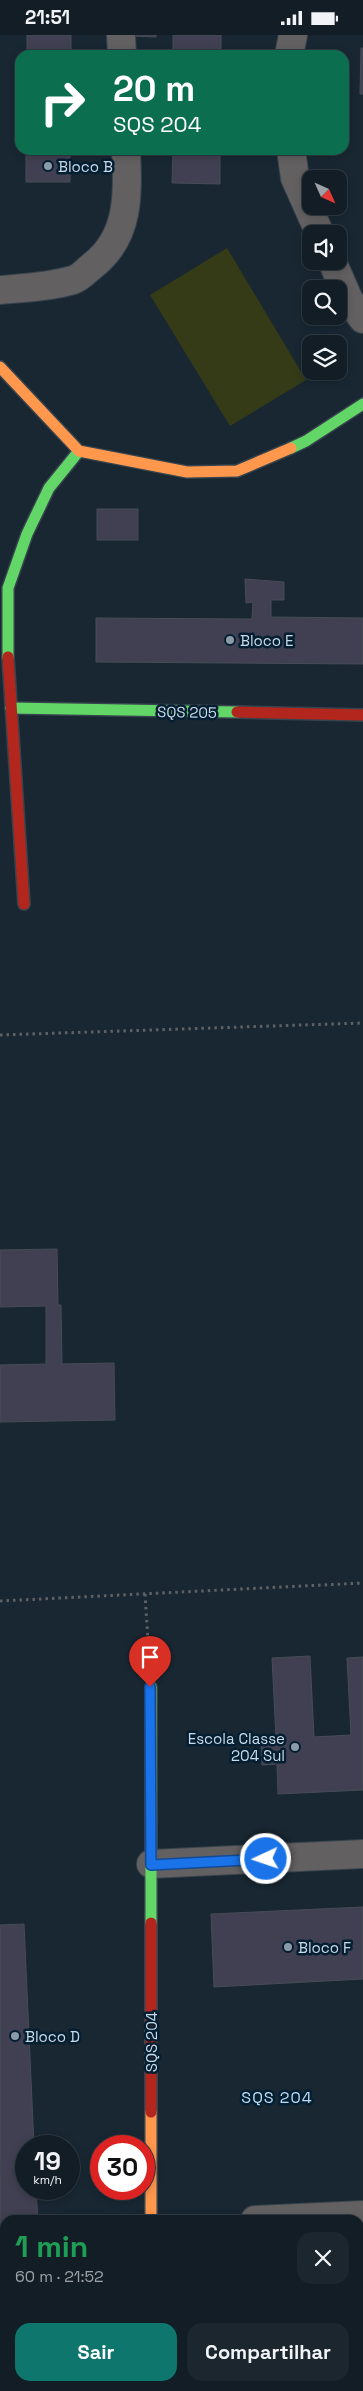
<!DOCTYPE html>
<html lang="pt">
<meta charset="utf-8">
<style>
:root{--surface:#121d26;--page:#1b262e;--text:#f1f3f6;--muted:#9ca2a7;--line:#313b43;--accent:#0f766e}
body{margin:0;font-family:"Space Grotesk",sans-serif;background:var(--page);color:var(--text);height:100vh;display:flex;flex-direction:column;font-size:19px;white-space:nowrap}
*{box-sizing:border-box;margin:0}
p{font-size:16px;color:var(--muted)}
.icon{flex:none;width:28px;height:28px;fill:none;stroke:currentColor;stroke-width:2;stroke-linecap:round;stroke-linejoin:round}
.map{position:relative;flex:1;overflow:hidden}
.sheet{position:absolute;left:0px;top:2180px;width:364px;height:176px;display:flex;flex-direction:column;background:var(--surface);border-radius:15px 15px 0 0;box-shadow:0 2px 8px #0003,0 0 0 1px var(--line)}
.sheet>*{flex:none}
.top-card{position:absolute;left:15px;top:15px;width:334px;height:105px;border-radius:15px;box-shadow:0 2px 8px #0003,0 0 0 1px var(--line);background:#0b6e4f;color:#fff;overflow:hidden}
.needle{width:32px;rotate:135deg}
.buttons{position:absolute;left:302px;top:135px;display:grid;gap:10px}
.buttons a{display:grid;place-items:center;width:45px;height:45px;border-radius:10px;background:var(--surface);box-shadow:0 2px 8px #0003,0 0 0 1px var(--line);font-size:25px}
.speed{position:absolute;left:15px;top:2100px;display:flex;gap:10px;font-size:25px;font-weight:700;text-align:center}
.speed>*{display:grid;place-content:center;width:65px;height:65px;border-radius:50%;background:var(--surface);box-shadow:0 2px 8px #0003,0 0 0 1px var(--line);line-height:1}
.speed small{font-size:12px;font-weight:400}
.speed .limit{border:8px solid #d22;background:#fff;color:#111}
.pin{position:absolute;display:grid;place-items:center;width:42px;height:42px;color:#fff;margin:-51px -21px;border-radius:50% 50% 50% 0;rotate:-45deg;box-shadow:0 0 5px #0007}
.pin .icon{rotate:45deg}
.me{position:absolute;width:55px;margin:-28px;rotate:267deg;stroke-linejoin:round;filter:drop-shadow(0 0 4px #0008)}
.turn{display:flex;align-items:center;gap:18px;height:105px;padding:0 15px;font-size:22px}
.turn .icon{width:65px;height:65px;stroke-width:2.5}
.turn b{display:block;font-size:35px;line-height:42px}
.round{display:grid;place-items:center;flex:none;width:52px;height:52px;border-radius:15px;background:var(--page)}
.summary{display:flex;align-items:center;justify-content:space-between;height:85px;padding:0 15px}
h1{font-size:30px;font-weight:700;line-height:38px;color:#1e9e55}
.cta{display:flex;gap:10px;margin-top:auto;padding:10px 15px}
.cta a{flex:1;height:58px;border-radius:15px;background:var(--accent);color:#fff;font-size:20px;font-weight:700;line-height:58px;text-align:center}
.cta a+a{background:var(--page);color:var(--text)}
.status{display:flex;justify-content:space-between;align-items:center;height:35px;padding:0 25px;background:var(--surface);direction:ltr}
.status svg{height:14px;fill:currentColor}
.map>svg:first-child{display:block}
</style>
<div class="status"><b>21:51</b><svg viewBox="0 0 49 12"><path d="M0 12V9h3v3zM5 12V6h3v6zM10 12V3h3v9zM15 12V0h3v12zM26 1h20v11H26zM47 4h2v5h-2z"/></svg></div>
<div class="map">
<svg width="363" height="2356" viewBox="0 0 363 2356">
<rect width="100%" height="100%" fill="#182732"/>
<polygon fill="#353b17" points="227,213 306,345 230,391 150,260"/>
<g fill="#404052" stroke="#474c57">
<rect x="27" y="0" width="44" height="20"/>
<polygon points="132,0 156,0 156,2 132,1"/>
<rect x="173" y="0" width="48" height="20"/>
<polygon points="361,13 363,13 363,59 360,59"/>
<rect x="26" y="115" width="44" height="32"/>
<polygon points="173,115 220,115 220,149 172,148"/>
<rect x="97" y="474" width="41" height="31"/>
<polygon points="245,544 284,547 284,565 271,565 271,582 363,583 363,629 96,627 96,583 252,584 253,567 246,568"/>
<polygon points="57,1214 58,1270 61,1270 62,1329 114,1328 115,1385 0,1387 0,1330 46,1329 46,1271 0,1272 0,1215"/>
<polygon points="310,1621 314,1702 351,1700 347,1623 363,1622 363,1755 278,1759 277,1729 262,1730 261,1702 276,1702 272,1623"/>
<polygon points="363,1872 363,1944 214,1952 211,1879"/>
<polygon points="24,1889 34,2111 26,2111 26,2154 36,2154 38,2185 5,2185 5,2318 0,2318 0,1890"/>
<rect x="239" y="2351" width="90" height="5"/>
</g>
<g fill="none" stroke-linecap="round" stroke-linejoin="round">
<defs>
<g id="street">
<polyline points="121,0 122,20"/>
<polyline points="289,20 293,0"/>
<polyline points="291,115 295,143 320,199"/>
<polyline points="332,226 349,265 363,284"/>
<path d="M0,255c24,-2 49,-3 73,-10 7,-2 13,-9 19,-14 38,-29 36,-72 34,-116"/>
<polyline points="151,1829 363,1819"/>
<polyline points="255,2185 363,2180"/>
<polyline points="161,2351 162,2356"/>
<polyline points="353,2351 353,2356"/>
</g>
<g id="fast">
<polyline points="291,413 306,406 363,369"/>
<polyline points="8,622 8,553 27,499 49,453 79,416"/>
<polyline points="11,673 237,677"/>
<polyline points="151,1652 151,1888"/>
</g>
<g id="slow">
<polyline points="0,332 79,416 187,437 237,436 291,413"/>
<polyline points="151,2077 151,2185"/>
</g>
<g id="jam">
<polyline points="8,622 24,869"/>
<polyline points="237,677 363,680"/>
<polyline points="151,1888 151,2077"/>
</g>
</defs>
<use href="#street" stroke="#37434d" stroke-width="30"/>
<use href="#fast" stroke="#37434d" stroke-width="14"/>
<use href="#slow" stroke="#37434d" stroke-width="14"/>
<use href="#jam" stroke="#37434d" stroke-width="14"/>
<g stroke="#5f6165" stroke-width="3" stroke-dasharray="2.5 4" stroke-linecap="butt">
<polyline points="0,1000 363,988"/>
<polyline points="145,1559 149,1621"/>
<polyline points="0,1566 363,1548"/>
</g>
<use href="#street" stroke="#636062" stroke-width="28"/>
<use href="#fast" stroke="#63d668" stroke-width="11"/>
<use href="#slow" stroke="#ff974d" stroke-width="11"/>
<use href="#jam" stroke="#b3261e" stroke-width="11"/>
</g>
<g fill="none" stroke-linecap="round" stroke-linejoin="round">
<defs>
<polyline id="route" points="150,1652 151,1830 266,1824"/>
</defs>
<use href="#route" stroke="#114b97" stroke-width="12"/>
<use href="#route" stroke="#1a73e8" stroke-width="9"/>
</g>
<g fill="#8c9ba8" stroke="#041f32" stroke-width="2">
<circle cx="48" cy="131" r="5"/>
<circle cx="230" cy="605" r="5"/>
<circle cx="295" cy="1712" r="5"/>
<circle cx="288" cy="1912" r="5"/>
<circle cx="15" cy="2001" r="5"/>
</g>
<g text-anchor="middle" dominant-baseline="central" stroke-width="5" stroke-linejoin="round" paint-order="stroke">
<g font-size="15" fill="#cbdae8" stroke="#041f32" text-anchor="start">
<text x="58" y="131">Bloco B</text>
<text x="240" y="605">Bloco E</text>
<text x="285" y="1703" text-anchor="end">Escola Classe<tspan x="285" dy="17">204 Sul</tspan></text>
<text x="298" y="1912">Bloco F</text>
<text x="25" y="2001">Bloco D</text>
</g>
<g font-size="15" fill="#cbdae8" stroke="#041f32">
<text transform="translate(187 677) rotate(1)">SQS 205</text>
<text transform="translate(151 2007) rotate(-90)">SQS 204</text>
</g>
<g font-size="16" letter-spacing="1" fill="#bddcf7" stroke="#041f32">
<text x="277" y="2062">SQS 204</text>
</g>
</g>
</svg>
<div class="buttons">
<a><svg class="needle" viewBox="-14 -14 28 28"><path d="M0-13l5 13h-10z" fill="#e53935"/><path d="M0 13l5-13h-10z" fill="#9ca2a7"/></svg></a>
<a><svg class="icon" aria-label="sound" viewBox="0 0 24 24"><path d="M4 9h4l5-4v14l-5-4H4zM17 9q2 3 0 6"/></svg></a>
<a><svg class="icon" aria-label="search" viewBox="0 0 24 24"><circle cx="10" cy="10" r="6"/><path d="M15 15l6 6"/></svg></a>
<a><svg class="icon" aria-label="layers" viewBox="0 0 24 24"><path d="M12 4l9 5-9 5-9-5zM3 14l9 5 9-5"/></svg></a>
</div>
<div class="speed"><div>19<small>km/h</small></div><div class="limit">30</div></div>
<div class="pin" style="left:150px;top:1652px;background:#d93025"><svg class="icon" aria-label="arrive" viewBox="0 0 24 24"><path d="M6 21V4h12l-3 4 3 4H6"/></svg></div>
<svg class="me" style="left:266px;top:1824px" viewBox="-20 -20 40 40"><circle r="17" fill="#1a73e8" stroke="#fff" stroke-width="3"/><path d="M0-11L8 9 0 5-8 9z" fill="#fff"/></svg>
<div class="top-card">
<div class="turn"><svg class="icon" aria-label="right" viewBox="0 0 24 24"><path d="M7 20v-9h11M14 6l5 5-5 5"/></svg><div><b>20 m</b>SQS 204</div></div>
</div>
<section class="sheet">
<div class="summary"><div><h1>1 min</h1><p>60 m · 21:52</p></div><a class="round"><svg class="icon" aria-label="close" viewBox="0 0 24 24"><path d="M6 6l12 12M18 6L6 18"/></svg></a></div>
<div class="cta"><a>Sair</a><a>Compartilhar</a></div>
</section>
</div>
